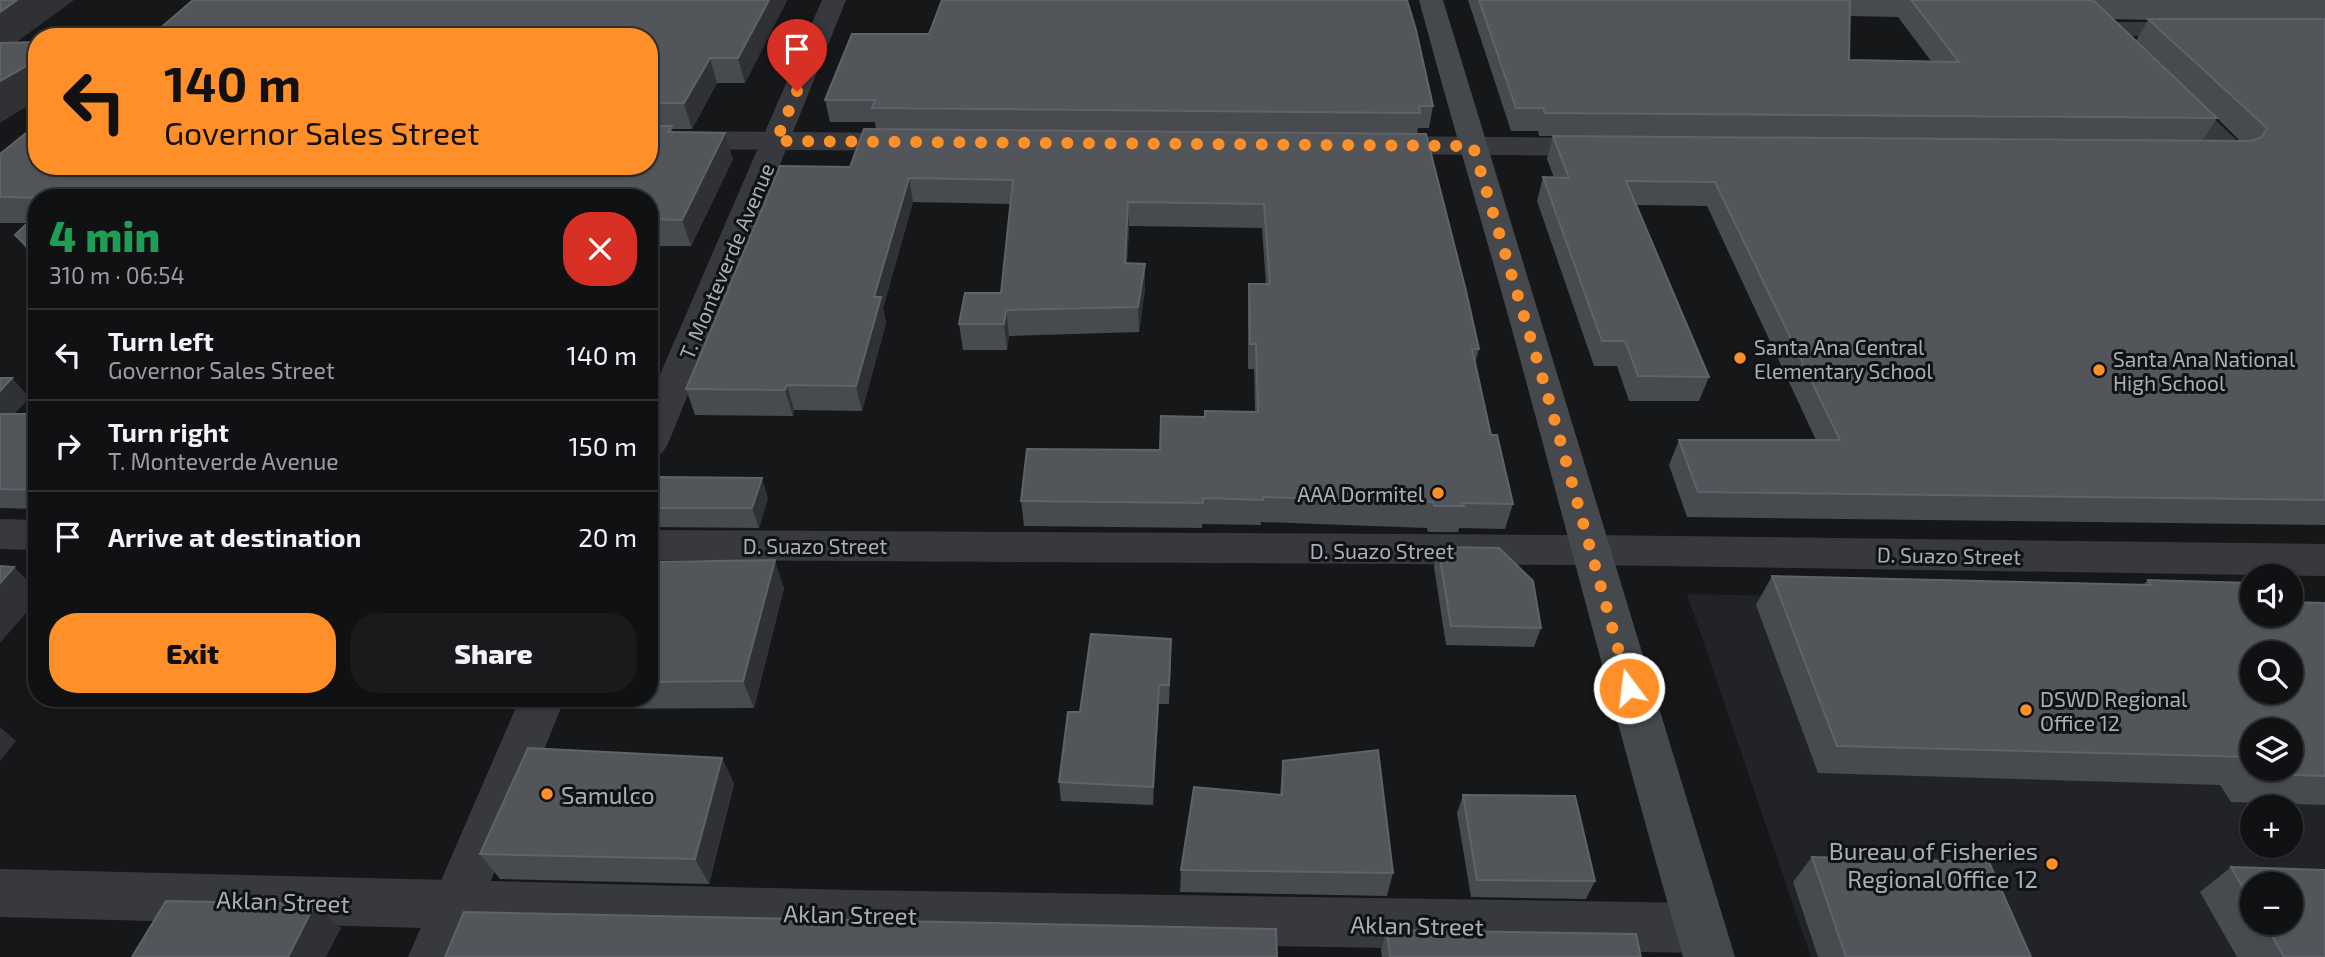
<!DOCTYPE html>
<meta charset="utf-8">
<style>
:root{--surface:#101113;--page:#191a1c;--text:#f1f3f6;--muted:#9c9da0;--line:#303133;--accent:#ff8f28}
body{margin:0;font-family:"Exo 2",sans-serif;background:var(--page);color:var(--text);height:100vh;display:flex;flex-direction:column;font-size:26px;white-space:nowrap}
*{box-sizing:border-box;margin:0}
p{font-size:23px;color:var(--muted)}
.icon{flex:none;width:38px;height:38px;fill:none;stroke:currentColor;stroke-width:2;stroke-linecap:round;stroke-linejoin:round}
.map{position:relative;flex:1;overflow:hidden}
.side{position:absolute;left:28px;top:189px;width:630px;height:518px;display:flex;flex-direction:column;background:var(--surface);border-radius:28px;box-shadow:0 2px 5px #0004,0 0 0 2px var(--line)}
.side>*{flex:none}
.banner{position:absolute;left:28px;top:28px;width:630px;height:147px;border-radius:28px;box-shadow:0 2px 5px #0004,0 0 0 2px var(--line);background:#ff8f28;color:#111;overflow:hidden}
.controls{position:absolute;left:2240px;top:564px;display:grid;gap:14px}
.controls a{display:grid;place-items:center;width:63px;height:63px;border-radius:50%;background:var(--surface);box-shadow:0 2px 5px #0004,0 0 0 2px var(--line);font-size:35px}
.pin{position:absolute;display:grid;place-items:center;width:60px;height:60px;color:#fff;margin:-72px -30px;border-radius:50% 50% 50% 0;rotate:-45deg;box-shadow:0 0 7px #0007}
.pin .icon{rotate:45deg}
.me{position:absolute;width:77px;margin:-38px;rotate:345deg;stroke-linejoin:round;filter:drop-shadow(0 0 5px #0008)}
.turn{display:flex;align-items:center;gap:24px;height:147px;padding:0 21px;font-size:32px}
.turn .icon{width:91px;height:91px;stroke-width:2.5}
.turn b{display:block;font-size:49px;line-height:60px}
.round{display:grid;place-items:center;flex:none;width:74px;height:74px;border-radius:28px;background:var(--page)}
.overview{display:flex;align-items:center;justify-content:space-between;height:119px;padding:0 21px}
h1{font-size:42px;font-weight:800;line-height:52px;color:#1e9e55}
.cta{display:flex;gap:14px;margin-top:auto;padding:14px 21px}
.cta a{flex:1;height:80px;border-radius:28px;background:var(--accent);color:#111;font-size:28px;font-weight:800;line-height:80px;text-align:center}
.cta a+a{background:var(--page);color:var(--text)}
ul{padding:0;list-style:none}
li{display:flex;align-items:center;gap:21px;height:91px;padding:0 21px;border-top:2px solid var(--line)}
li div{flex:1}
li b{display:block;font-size:26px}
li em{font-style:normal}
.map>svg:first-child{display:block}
</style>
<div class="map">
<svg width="2325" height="957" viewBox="0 0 2325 957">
<rect width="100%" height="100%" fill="#161719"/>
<path fill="#222326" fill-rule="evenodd" d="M1687,594l565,12v8h39l34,-6v349h-514zM2252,653h39v38h-39zM2252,730h39v38h-39zM2252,807h39v38h-39zM2252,884h39v38h-39z"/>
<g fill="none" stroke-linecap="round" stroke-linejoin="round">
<g fill="#37393e" fill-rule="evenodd">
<polygon points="2106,22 2193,22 2202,25 2206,30 2202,35 2193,38 2097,35 2093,30 2097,25"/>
<polygon points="2172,86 2182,88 2244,147 2249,153 2244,159 2234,162 2224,159 2162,100 2158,94 2162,88"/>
<polygon points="649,131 913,133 923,136 927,142 923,148 913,151 649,149"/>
<polygon points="1376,136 1603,138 1613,141 1617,147 1613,153 1603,156 1376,154 1366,151 1362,145 1366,139"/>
<polygon points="0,519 37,520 37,550 0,549"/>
<polygon points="649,530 1590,535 2325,544 2325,576 1590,565 649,560"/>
<polygon points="0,869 850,890 1700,903 1718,910 1726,928 1718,946 1700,953 850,939 0,917"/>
</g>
<g fill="#37393e" fill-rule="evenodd">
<polygon points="822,0 846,0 668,444 662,453 649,457 649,400"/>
<polygon points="520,698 565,698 460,957 408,957"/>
</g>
<path fill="#45494e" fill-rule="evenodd" d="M1419,0h24l292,957h-52c-55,-191 -105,-384 -157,-576 -34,-127 -73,-253 -107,-381z"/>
</g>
<g fill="#474a4e" fill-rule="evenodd">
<polygon points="193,0 787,0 745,83 717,83 692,129 672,129 673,132 733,159 691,246 657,246 649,261 649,198 37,198 37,262 15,235 27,223 0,223 0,154 649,166 649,37"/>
<path d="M1468,0h857v525l-638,-8 -18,-52 10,-25h137l-109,-234 -71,-1 73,172 -10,24h-70l-12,-35h-23l-57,-165 6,-24 11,1 -7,-19 6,-23h-14l-1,-5h-27zM1849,16l49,1 33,44 -82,-1zM2114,19l34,1 -12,21zM2217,118l23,23h-38z"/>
<polygon points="825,100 1433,106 1429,128 1418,128 1417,134 1479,349 1475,363 1491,435 1513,504 1505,529 1459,528 1458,532 1428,532 1427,528 1261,522 1261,525 1202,524 1202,528 1024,526 1021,501 1160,450 1205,417 1255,412 1254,369 1248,369 1248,309 1249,284 1266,284 1262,228 1129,226 1127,263 1145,264 1145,289 1139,332 1009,336 1007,350 963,350 959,324 1001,293 1010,204 913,202 883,308 886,323 862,411 794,410 793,416 695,415 686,389 850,167 876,129 875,122 830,122"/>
<polygon points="0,378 12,378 29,398 14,414 37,414 37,509 0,508"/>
<polygon points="649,498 768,498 759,528 654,527 649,517"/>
<polygon points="1438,547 1541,628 1534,647 1446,645 1434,567"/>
<polygon points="649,562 784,588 754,708 568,709 562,698 649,698"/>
<path d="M1772,576l371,9 5,-5 104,34 73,-11v202l-94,-3 -11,-17 -402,-12 -62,-168zM2252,730l39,38h-39z"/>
<polygon points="1171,658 1169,704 1159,704 1153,805 1061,801 1059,782 1080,712"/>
<polygon points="722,758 734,784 709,884 500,879 480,854"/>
<polygon points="1283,761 1393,873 1387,896 1180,892 1181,870 1280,794"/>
<polygon points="1463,795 1595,881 1586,899 1471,897 1457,813"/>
<polygon points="1812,857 2031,957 1818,957 1793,882"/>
<path d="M2231,867l94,3v87h-88l-37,-65zM2252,884h39v38h-39z"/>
<polygon points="1387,930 1641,957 1382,957 1381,950"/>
</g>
<g fill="#2f3134">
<polygon points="17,0 74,0 0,54 0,12"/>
<polygon points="769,0 787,0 745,83 738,58"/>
<polygon points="710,58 717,83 692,129 684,103"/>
<polygon points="37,60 37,100 0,123 0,81"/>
<polygon points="725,133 733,159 691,246 682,220"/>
<polygon points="909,178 913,202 883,308 886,323 862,411 856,386 874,297"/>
<polygon points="1128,202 1129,226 1126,288 1125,263"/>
<polygon points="649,222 657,246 649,261"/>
<polygon points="1145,264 1145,289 1139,332 1138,307"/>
<polygon points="1006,310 1009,336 1007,350 1004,324"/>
<polygon points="12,378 29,398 0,428 0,391"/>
<polygon points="787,385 794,410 793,416 785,390"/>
<polygon points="762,478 768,498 759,528 752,508"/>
<polygon points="775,560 784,588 754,708 743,681"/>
<polygon points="14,567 37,590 37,600 0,643 0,583"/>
<polygon points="1159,685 1159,704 1153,805 1153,787"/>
<polygon points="0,727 16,741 0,761"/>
<polygon points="722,758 734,784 709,884 695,859"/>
<polygon points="315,904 341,928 326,957 288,957"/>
</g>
<g fill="#52555a" stroke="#5f6369" stroke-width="2" fill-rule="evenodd">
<polygon points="0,0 17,0 0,12"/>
<polygon points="193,0 769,0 738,58 710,58 684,103 649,103 649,37 150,37"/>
<polygon points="942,0 1407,0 1416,30 1433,106 1419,106 1420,113 872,108 875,100 825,100 852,34 929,34"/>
<polygon points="1479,0 1850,0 1849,60 1959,62 1911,0 2093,0 2217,118 1545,113 1543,108 1516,108"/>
<polygon points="2148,19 2325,19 2325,500 1698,492 1679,440 1840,440 1715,182 1626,181 1709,377 1638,376 1625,341 1602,341 1543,177 1569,178 1553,136 2251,141 2262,137 2267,128"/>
<polygon points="37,42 37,60 0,81 0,43"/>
<polygon points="37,124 37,166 649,166 649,126 672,126 668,132 725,133 682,220 649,219 649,198 55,198 0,197 0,154"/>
<polygon points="864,129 1426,134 1466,291 1479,349 1472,349 1491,435 1497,435 1513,504 1461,503 1464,506 1434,506 1433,502 1263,497 1263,500 1203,498 1203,503 1021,501 1027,449 1160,450 1161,416 1205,417 1205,411 1258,412 1256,344 1250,344 1249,284 1270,284 1264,204 1128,202 1125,263 1145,264 1138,307 1006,310 1004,324 959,324 965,293 1001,293 1013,180 909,178 874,297 881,297 856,386 787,385 785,390 686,389 780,166 850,167"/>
<polygon points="37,214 37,255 15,235"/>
<polygon points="0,378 12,378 0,391"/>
<polygon points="0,414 37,414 37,427 31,433 37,434 37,490 0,489"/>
<polygon points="658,477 762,478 752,508 649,508 649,498"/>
<polygon points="1438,547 1499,548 1533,581 1541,628 1451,626"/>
<polygon points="775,560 743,681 649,682 649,562"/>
<polygon points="0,566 14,567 0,583"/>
<path d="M1772,576l379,9 -3,-5 104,3v31h39v-12l34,1v173l-62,-2 -4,-6h32v-38h-39v27l-415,-11zM2252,653h39v38h-39z"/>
<polygon points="1091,634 1171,639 1169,685 1159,685 1153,787 1059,782 1068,712 1080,712"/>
<polygon points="528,748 722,758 695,859 480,854"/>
<polygon points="1378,750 1393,873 1181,870 1194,787 1282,795 1283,761"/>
<polygon points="1463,795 1575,796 1595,881 1477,880"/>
<polygon points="1812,857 1989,862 2031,957 1846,957"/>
<polygon points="2231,867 2325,870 2325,957 2284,957 2264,922 2291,922 2291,884 2252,884 2252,903"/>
<polygon points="166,901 315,904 288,957 132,957"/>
<polygon points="464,912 1276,929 1277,957 445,957"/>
<polygon points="1387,930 1636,934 1641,957 1390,957"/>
</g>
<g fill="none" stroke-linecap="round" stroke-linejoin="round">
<polyline stroke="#ff8f28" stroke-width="12" stroke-dasharray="0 21.6" points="797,91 776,141 1473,146 1547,393 1629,688"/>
</g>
<g fill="#ff8f28" stroke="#111214" stroke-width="2.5">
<circle cx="1740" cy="358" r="7"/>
<circle cx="2099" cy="370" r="7"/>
<circle cx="1438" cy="493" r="7"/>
<circle cx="2026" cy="710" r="7"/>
<circle cx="547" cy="794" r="7"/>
<circle cx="2052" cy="864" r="7"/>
</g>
<g text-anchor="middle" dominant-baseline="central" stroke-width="6" stroke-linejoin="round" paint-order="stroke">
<g font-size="21" fill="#a7b0ba" stroke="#111214">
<text transform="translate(726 261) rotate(-67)">T. Monteverde Avenue</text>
<text x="815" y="545">D. Suazo Street</text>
<text x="1382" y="550">D. Suazo Street</text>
<text transform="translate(1949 555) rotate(1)">D. Suazo Street</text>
</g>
<g font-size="21" fill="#a7b0ba" stroke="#111214" text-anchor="start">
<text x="1754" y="346">Santa Ana Central<tspan x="1754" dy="24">Elementary School</tspan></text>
<text x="2113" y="358">Santa Ana National<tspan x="2113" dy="24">High School</tspan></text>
<text x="1424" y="493" text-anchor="end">AAA Dormitel</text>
<text x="2040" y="698">DSWD Regional<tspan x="2040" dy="24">Office 12</tspan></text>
</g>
<g font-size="24" fill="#a7b0ba" stroke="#111214" text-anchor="start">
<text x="561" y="794">Samulco</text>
<text x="2038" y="850" text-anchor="end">Bureau of Fisheries<tspan x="2038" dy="28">Regional Office 12</tspan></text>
</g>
<g font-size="24" fill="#a7b0ba" stroke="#111214">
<text transform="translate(283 901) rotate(2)">Aklan Street</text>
<text transform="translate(850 914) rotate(1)">Aklan Street</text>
<text transform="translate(1417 925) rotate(1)">Aklan Street</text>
</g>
</g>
</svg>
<div class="controls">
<a><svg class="icon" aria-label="sound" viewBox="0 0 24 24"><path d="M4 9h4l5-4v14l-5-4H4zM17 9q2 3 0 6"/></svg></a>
<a><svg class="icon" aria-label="search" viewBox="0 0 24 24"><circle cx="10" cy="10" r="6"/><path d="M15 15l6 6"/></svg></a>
<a><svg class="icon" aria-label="layers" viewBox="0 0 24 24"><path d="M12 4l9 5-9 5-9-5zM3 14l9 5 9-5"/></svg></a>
<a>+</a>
<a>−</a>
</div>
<div class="pin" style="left:797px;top:91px;background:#d93025"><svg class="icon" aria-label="arrive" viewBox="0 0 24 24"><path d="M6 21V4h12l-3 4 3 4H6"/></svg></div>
<svg class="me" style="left:1629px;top:688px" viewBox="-20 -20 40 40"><circle r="17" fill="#ff8f28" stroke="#fff" stroke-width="3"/><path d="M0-11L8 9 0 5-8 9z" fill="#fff"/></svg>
<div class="banner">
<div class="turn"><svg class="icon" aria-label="left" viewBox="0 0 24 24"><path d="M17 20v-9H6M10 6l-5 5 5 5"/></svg><div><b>140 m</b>Governor Sales Street</div></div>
</div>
<section class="side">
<div class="overview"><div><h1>4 min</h1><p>310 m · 06:54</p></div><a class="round" style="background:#d93025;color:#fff"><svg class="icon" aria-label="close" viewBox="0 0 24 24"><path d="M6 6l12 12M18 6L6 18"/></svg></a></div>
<ul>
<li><svg class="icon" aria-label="left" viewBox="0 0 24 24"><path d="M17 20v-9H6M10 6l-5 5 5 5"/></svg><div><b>Turn left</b><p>Governor Sales Street</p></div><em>140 m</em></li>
<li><svg class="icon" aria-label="right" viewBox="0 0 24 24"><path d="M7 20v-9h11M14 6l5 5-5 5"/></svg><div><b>Turn right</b><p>T. Monteverde Avenue</p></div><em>150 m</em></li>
<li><svg class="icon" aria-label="arrive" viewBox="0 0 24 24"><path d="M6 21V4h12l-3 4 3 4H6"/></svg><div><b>Arrive at destination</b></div><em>20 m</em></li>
</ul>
<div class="cta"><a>Exit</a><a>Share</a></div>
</section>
</div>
